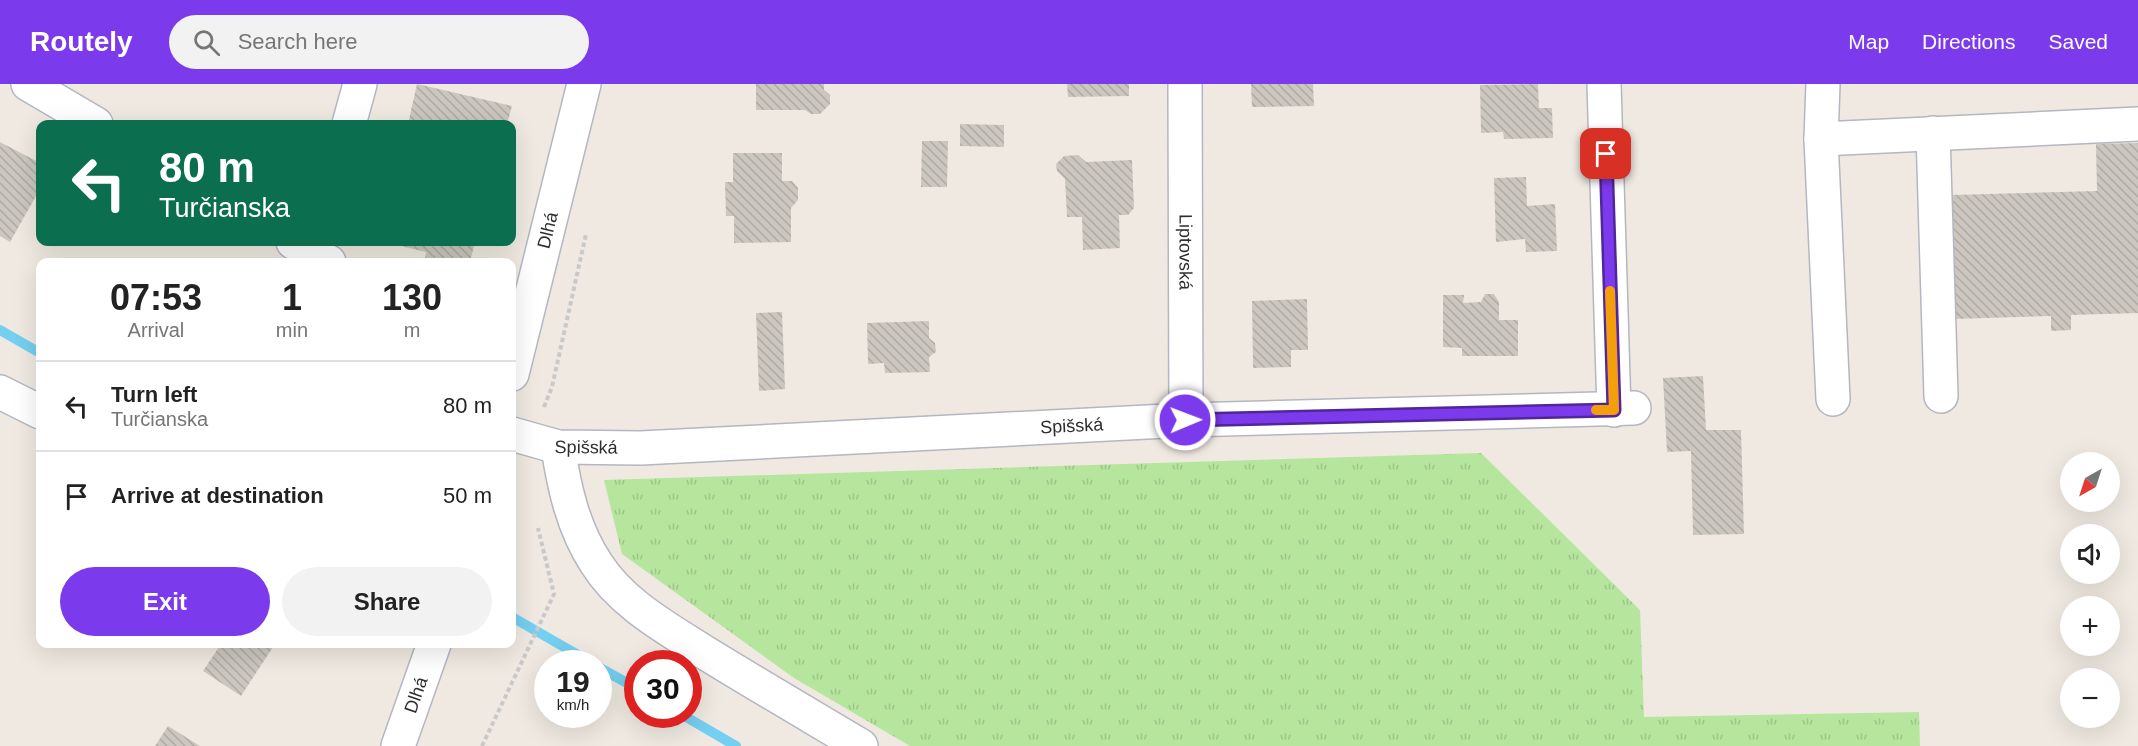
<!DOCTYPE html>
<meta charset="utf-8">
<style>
:root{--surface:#fff;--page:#f2f2f2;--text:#222;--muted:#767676;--line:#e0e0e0;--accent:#7c3aed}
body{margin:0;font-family:Arial,sans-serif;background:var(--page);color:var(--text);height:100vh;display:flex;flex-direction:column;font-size:22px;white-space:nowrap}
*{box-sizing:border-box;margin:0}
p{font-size:20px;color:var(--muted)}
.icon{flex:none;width:33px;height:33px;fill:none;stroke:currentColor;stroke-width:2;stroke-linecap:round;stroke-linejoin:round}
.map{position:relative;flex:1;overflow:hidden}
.details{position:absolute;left:36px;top:174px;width:480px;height:390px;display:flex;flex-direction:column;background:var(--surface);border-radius:12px;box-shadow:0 6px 24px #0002}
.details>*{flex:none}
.banner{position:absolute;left:36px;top:36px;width:480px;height:126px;border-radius:12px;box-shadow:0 6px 24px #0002;background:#0b6e4f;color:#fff;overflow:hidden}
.needle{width:39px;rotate:219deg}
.controls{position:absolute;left:2060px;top:368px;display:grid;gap:12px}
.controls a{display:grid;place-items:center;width:60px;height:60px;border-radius:50%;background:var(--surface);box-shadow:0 6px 24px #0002;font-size:30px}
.speed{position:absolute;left:534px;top:566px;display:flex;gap:12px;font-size:30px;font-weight:700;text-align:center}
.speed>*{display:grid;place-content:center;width:78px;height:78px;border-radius:50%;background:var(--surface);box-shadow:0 6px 24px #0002;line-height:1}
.speed small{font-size:15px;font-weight:400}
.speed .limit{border:9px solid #d22;background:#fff;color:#111}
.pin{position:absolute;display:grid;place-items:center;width:51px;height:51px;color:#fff;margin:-26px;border-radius:12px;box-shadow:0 3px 9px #0006}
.me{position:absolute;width:66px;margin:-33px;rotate:89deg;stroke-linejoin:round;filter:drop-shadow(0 0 4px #0008)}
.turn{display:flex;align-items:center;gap:21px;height:126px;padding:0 24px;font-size:27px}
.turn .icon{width:78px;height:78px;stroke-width:2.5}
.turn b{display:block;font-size:42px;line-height:51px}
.eta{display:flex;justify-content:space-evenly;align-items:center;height:102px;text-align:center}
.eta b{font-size:36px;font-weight:700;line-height:42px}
.action{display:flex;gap:12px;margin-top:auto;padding:12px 24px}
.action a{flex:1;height:69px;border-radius:36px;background:var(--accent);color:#fff;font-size:24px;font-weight:700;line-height:69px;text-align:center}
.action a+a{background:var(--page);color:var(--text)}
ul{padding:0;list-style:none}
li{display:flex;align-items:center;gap:18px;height:90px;padding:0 24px;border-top:2px solid var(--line)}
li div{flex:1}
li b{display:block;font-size:22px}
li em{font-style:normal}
header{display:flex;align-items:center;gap:36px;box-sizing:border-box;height:84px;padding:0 30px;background:var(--accent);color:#fff}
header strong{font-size:28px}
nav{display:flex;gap:33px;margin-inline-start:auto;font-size:21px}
.search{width:420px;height:54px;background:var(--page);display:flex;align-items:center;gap:15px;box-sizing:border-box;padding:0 21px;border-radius:33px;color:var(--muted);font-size:22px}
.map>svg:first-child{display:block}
</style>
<header>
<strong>Routely</strong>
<div class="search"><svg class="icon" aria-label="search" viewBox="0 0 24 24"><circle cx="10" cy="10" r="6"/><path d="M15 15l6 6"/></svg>Search here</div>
<nav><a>Map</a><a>Directions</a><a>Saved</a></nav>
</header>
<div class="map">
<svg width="2138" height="662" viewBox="0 0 2138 662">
<defs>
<pattern id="grass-tufts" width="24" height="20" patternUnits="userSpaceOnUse" patternTransform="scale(1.5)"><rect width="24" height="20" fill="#b6e59e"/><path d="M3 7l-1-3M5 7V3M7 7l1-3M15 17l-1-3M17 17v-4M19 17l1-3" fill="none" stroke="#9dc588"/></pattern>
<pattern id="building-back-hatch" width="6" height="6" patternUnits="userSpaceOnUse" patternTransform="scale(1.5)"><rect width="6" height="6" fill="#cbc7bf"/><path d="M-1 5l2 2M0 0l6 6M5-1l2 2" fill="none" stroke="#afaba4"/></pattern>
</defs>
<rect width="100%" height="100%" fill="#efe9e1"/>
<polygon fill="url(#grass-tufts)" points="1481,369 1640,526 1644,633 1919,628 1920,662 910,662 794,594 622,470 604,396"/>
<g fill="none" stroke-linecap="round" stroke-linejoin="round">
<g stroke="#75cff0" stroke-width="10">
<polyline points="0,246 40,269"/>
<polyline points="512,533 592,579"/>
<polyline points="598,583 638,605"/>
<polyline points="681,630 736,662"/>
</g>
</g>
<g fill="url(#building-back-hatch)">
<polygon points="417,0 512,22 507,40 408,40"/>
<polygon points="756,0 824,0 824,6 830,11 830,20 820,30 811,30 805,26 756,26"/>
<polygon points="1067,0 1129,0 1129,12 1068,13"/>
<polygon points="1251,0 1313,0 1314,22 1252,23"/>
<polygon points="1538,0 1539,24 1552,24 1553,54 1504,55 1503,48 1481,49 1480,1"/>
<polygon points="960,40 1004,41 1004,63 960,62"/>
<polygon points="922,57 948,57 947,103 921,103"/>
<polygon points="0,58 40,79 40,105 10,158 0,152"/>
<polygon points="2138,59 2138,229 2071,231 2071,246 2051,247 2051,232 1955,235 1952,111 2097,107 2096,60"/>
<polygon points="733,69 782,69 782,97 792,97 798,104 798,116 791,124 791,158 734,159 734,132 726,132 725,98 733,98"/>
<polygon points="1078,71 1086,78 1132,76 1134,124 1128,131 1119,131 1120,164 1083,166 1082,133 1067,133 1065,95 1057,87 1056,80 1064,72"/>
<polygon points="1526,93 1527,122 1555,120 1557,167 1526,168 1525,155 1496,158 1494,94"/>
<polygon points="385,158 475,158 470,178 455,175 454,178 446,178 425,174 426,168"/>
<polygon points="1485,210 1494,210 1499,218 1499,236 1518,236 1518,272 1462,272 1462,264 1443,263 1443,211 1464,211 1463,219 1481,218"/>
<polygon points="1307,215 1308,266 1291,266 1291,283 1253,284 1252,217"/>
<polygon points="782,228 785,305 759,307 756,229"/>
<polygon points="929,237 929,254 935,259 936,268 929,273 930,288 885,289 884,279 868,280 867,239"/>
<polygon points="1703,292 1706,346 1741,346 1744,450 1693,451 1691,367 1667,368 1663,294"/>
<polygon points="221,560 275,560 241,612 203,587"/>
<polygon points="168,642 200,662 155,662"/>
</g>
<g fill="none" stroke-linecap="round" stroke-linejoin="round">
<defs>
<g id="minor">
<polyline points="28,0 96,40"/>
<path id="s1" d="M1185,0l1,336"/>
<polyline points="1604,0 1614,326"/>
<polyline points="1823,0 1821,55 1833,315"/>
<polyline points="349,40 360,0"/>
<polyline points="1933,49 1941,312"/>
<polyline points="1821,55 2138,40"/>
<polyline points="293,158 329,178"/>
<path id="s2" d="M512,290l72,-290"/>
<polyline points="0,308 40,328"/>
<path id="s3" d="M512,350l46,13 83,1 545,-28 448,-12"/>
<path d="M558,363c6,40 15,81 38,116 25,40 69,64 108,89 52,32 105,63 157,94"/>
<path id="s4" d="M398,662l36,-102"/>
</g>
</defs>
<use href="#minor" stroke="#b4b7c1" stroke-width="36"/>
<g stroke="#c9c9c9" stroke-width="4" stroke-dasharray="4.5 3" stroke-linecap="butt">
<polyline points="544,323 552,303 586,150"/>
<polyline points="482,662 554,510 538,444"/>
</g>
<use href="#minor" stroke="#fff" stroke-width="33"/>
</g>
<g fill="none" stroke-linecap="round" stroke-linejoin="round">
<defs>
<polyline id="route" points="1185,336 1614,326 1606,70"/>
</defs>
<use href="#route" stroke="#51269a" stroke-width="15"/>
<use href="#route" stroke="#7c3aed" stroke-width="10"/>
<polyline stroke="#f59e0b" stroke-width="10" points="1596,326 1614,326 1610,207"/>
</g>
<g text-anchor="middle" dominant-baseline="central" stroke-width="5" stroke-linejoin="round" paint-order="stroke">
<g font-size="18" fill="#2e2e2e" stroke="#fff">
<text stroke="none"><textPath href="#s2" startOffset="148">Dlhá</textPath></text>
<text stroke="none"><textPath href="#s1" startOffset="168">Liptovská</textPath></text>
<text stroke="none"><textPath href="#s3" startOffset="562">Spišská</textPath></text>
<text stroke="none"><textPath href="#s3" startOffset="76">Spišská</textPath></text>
<text stroke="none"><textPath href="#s4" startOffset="54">Dlhá</textPath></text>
</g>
</g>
</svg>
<div class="controls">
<a><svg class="needle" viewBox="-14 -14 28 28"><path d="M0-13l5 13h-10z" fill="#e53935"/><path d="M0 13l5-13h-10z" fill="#767676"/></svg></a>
<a><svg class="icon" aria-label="sound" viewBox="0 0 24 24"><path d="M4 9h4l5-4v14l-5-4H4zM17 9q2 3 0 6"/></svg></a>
<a>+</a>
<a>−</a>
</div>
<div class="speed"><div>19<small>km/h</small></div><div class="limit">30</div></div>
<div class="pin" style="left:1606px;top:70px;background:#d93025"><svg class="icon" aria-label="arrive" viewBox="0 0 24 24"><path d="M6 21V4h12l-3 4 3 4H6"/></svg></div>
<svg class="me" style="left:1185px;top:336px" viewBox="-20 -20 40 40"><circle r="17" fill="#7c3aed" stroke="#fff" stroke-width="3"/><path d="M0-11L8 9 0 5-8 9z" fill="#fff"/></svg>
<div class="banner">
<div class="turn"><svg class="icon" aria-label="left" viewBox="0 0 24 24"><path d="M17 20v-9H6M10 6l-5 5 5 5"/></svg><div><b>80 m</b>Turčianska</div></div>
</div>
<section class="details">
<div class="eta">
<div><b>07:53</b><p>Arrival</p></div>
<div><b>1</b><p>min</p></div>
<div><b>130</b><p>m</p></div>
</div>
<ul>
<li><svg class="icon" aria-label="left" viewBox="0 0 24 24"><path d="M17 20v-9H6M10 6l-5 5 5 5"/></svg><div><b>Turn left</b><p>Turčianska</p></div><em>80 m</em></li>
<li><svg class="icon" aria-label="arrive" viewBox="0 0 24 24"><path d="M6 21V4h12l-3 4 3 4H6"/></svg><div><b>Arrive at destination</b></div><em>50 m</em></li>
</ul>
<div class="action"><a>Exit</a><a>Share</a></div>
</section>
</div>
